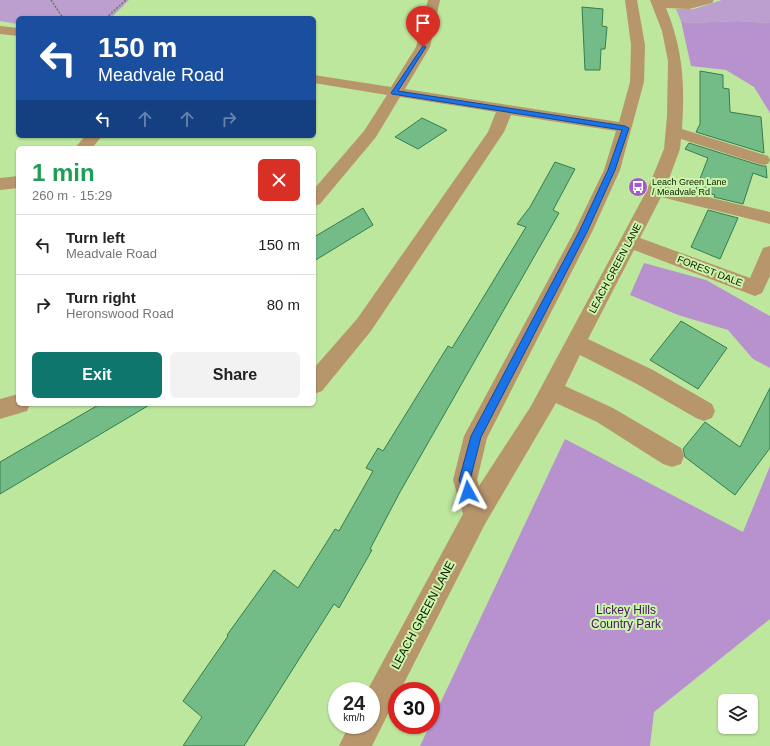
<!DOCTYPE html>
<meta charset="utf-8">
<style>
:root{--surface:#fff;--page:#f2f2f2;--text:#222;--muted:#767676;--line:#e0e0e0;--accent:#0f766e}
body{margin:0;font-family:Arial,sans-serif;background:var(--page);color:var(--text);height:100vh;display:flex;flex-direction:column;font-size:15px;white-space:nowrap}
*{box-sizing:border-box;margin:0}
p{font-size:13px;color:var(--muted)}
.icon{flex:none;width:22px;height:22px;fill:none;stroke:currentColor;stroke-width:2;stroke-linecap:round;stroke-linejoin:round}
.map{position:relative;flex:1;overflow:hidden}
.panel{position:absolute;left:16px;top:146px;width:300px;height:260px;display:flex;flex-direction:column;background:var(--surface);border-radius:6px;box-shadow:0 1px 3px #0004}
.panel>*{flex:none}
.banner{position:absolute;left:16px;top:16px;width:300px;height:122px;border-radius:6px;box-shadow:0 1px 3px #0004;background:#1a4fa0;color:#fff;overflow:hidden}
.buttons{position:absolute;left:718px;top:694px;display:grid;gap:8px}
.buttons a{display:grid;place-items:center;width:40px;height:40px;border-radius:6px;background:var(--surface);box-shadow:0 1px 3px #0004;font-size:20px}
.speed{position:absolute;left:328px;top:682px;display:flex;gap:8px;font-size:20px;font-weight:700;text-align:center}
.speed>*{display:grid;place-content:center;width:52px;height:52px;border-radius:50%;background:var(--surface);box-shadow:0 1px 3px #0004;line-height:1}
.speed small{font-size:10px;font-weight:400}
.speed .limit{border:6px solid #d22;background:#fff;color:#111}
.pin{position:absolute;display:grid;place-items:center;width:34px;height:34px;color:#fff;margin:-41px -17px;border-radius:50% 50% 50% 0;rotate:-45deg;box-shadow:0 0 4px #0007}
.pin .icon{rotate:45deg}
.me{position:absolute;width:44px;margin:-22px;rotate:355deg;stroke-linejoin:round;filter:drop-shadow(0 0 3px #0008)}
.turn{display:flex;align-items:center;gap:14px;height:84px;padding:0 16px;font-size:18px}
.turn .icon{width:52px;height:52px;stroke-width:2.5}
.turn b{display:block;font-size:28px;line-height:34px}
.lanes{display:flex;align-items:center;height:38px;padding:0 16px;background:#0003;justify-content:center;gap:20px;direction:ltr}
.lanes .off{opacity:.35}
.round{display:grid;place-items:center;flex:none;width:42px;height:42px;border-radius:6px;background:var(--page)}
.head{display:flex;align-items:center;justify-content:space-between;height:68px;padding:0 16px}
h1{font-size:24px;font-weight:700;line-height:30px;color:#1e9e55}
.button{display:flex;gap:8px;margin-top:auto;padding:8px 16px}
.button a{flex:1;height:46px;border-radius:6px;background:var(--accent);color:#fff;font-size:16px;font-weight:700;line-height:46px;text-align:center}
.button a+a{background:var(--page);color:var(--text)}
ul{padding:0;list-style:none}
li{display:flex;align-items:center;gap:12px;height:60px;padding:0 16px;border-top:1px solid var(--line)}
li div{flex:1}
li b{display:block;font-size:15px}
li em{font-style:normal}
.map>svg:first-child{display:block}
</style>
<div class="map">
<svg width="770" height="746" viewBox="0 0 770 746">
<rect width="100%" height="100%" fill="#bee79e"/>
<g fill="#bc9fcf">
<polygon points="0,0 129,0 111,18 18,18 18,24 0,21"/>
<polygon points="722,0 770,0 770,23 738,21 687,23 681,21 676,9 694,9"/>
</g>
<g fill="#b892cf">
<polygon points="681,21 687,23 738,21 770,23 770,113 754,87 726,70 691,66"/>
<polygon points="644,263 706,280 770,316 770,368 753,359 728,330 678,315 630,295"/>
<polygon points="565,439 743,532 770,466 770,619 654,712 650,746 420,746"/>
</g>
<g fill="#73bc88" stroke="#347d4d">
<polygon points="582,7 603,9 602,26 607,27 605,49 601,49 600,70 585,70"/>
<polygon points="700,71 723,75 723,88 729,89 730,112 761,117 764,153 696,132 700,124"/>
<polygon points="422,118 447,130 418,149 395,137"/>
<polygon points="689,143 762,166 766,166 767,178 753,173 743,204 714,197 715,195 696,189 708,158 685,149"/>
<polygon points="555,162 575,169 553,210 559,213 400,492 370,549 372,550 339,608 334,604 244,746 183,746 202,717 183,701 228,636 227,635 274,570 298,588 335,529 339,531 373,471 366,468 378,448 383,451 448,346 452,348 475,311 526,227 517,224 530,207"/>
<polygon points="363,208 373,225 314,261 314,237"/>
<polygon points="708,210 738,218 720,259 691,247"/>
<polygon points="681,321 727,348 698,389 650,360"/>
<polygon points="770,388 770,448 735,495 685,457 683,449 705,422 740,447"/>
<polygon points="100,404 151,404 0,494 0,462"/>
</g>
<g fill="none" stroke-linecap="round" stroke-linejoin="round">
<g stroke="#627d4c" stroke-width="1.5" stroke-dasharray="2 1.5" stroke-linecap="butt">
<polyline points="51,0 63,18"/>
<polyline points="106,18 126,0"/>
</g>
<g fill="#b8966c" fill-rule="evenodd">
<path d="M428,0h12l-10,47 -25,42 214,33 11,-40 1,-37 -6,-45h12l8,45 -1,37 -24,88 -28,62 -105,206 -10,42 2,6 52,-80 116,-216 17,-41 3,-33 1,-55 -6,-30 -12,-31h64l-2,3 -23,6 -23,-1c17,41 19,76 16,121l86,27 2,4 -2,4 -6,1 -81,-26 -1,10 -14,38 104,25v12l-109,-27 -21,41 110,40 13,-30 7,-2v30l-8,17 -7,3 -121,-46 -46,89 65,31 59,34 3,7 -3,7 -8,3 -8,-3 -59,-34 -57,-29 -15,31 48,22 68,40 3,8 -3,8 -9,3 -9,-3 -66,-42 -41,-19 -71,121 -85,167h-3v5l-25,50h-33l10,-21h22v-34h-4l96,-177 -10,-34 11,-44 110,-204 30,-62 12,-39 -105,-16 -7,17 -133,199 -49,60 -8,3v-26l43,-49 131,-187 8,-20 -96,-15 -24,40 -56,67 -6,2v-17l50,-58 23,-36 -73,-12v-8l77,12 25,-40z"/>
<polygon points="0,26 18,28 18,36 0,34"/>
<polygon points="85,136 102,136 92,148 75,148"/>
<polygon points="18,176 18,188 0,190 0,178"/>
<polygon points="18,394 18,404 30,404 27,411 0,419 0,399"/>
</g>
</g>
<polygon fill="#1a73e8" stroke="#114b97" points="423,46 426,47 398,91 625,126 629,128 615,170 587,232 481,437 470,480 473,492 472,495 468,497 465,495 459,480 471,436 579,232 608,170 622,130 392,94 391,93"/>
<defs>
<symbol id="bus-disc" viewBox="-11 -11 22 22"><circle r="9.5" fill="#a459cc" stroke="#cbf5ab"/><path d="M-5-6H5V4H4V6H2V4H-2V6H-4V4H-5ZM-3.5-4V0h7V-4ZM-3.5 1.2v1.5H-2V1.2ZM2 1.2v1.5H3.5V1.2Z" fill="#fff"/></symbol>
</defs>
<g fill-rule="evenodd">
<use href="#bus-disc" x="627" y="176" width="22" height="22"/>
</g>
<g text-anchor="middle" dominant-baseline="central" stroke-width="4" stroke-linejoin="round" paint-order="stroke">
<g font-size="9" fill="#0e1c02" stroke="#cbf5ab" text-anchor="start">
<text x="652" y="182">Leach Green Lane<tspan x="652" dy="10">/ Meadvale Rd</tspan></text>
</g>
<g font-size="10" fill="#0e1c02" stroke="#cbf5ab">
<text transform="translate(615 268) rotate(-62)">LEACH GREEN LANE</text>
<text transform="translate(710 271) rotate(21)">FOREST DALE</text>
</g>
<g font-size="12" fill="#46145d" stroke="#cbf5ab">
<text x="626" y="610">Lickey Hills<tspan x="626" dy="14">Country Park</tspan></text>
</g>
<g font-size="12" fill="#0e1c02" stroke="#cbf5ab">
<text transform="translate(423 615) rotate(-62)">LEACH GREEN LANE</text>
</g>
</g>
</svg>
<div class="buttons">
<a><svg class="icon" aria-label="layers" viewBox="0 0 24 24"><path d="M12 4l9 5-9 5-9-5zM3 14l9 5 9-5"/></svg></a>
</div>
<div class="speed"><div>24<small>km/h</small></div><div class="limit">30</div></div>
<div class="pin" style="left:423px;top:47px;background:#d93025"><svg class="icon" aria-label="arrive" viewBox="0 0 24 24"><path d="M6 21V4h12l-3 4 3 4H6"/></svg></div>
<svg class="me" style="left:468px;top:492px" viewBox="-20 -20 40 40"><path d="M0-17L14 15 0 8-14 15z" fill="#1a73e8" stroke="#fff" stroke-width="4"/></svg>
<div class="banner">
<div class="turn"><svg class="icon" aria-label="left" viewBox="0 0 24 24"><path d="M17 20v-9H6M10 6l-5 5 5 5"/></svg><div><b>150 m</b>Meadvale Road</div></div>
<div class="lanes"><svg class="icon" aria-label="left" viewBox="0 0 24 24"><path d="M17 20v-9H6M10 6l-5 5 5 5"/></svg><svg class="icon off" aria-label="ahead" viewBox="0 0 24 24"><path d="M12 20V5M6 11l6-6 6 6"/></svg><svg class="icon off" aria-label="ahead" viewBox="0 0 24 24"><path d="M12 20V5M6 11l6-6 6 6"/></svg><svg class="icon off" aria-label="right" viewBox="0 0 24 24"><path d="M7 20v-9h11M14 6l5 5-5 5"/></svg></div>
</div>
<section class="panel">
<div class="head"><div><h1>1 min</h1><p>260 m · 15:29</p></div><a class="round" style="background:#d93025;color:#fff"><svg class="icon" aria-label="close" viewBox="0 0 24 24"><path d="M6 6l12 12M18 6L6 18"/></svg></a></div>
<ul>
<li><svg class="icon" aria-label="left" viewBox="0 0 24 24"><path d="M17 20v-9H6M10 6l-5 5 5 5"/></svg><div><b>Turn left</b><p>Meadvale Road</p></div><em>150 m</em></li>
<li><svg class="icon" aria-label="right" viewBox="0 0 24 24"><path d="M7 20v-9h11M14 6l5 5-5 5"/></svg><div><b>Turn right</b><p>Heronswood Road</p></div><em>80 m</em></li>
</ul>
<div class="button"><a>Exit</a><a>Share</a></div>
</section>
</div>
